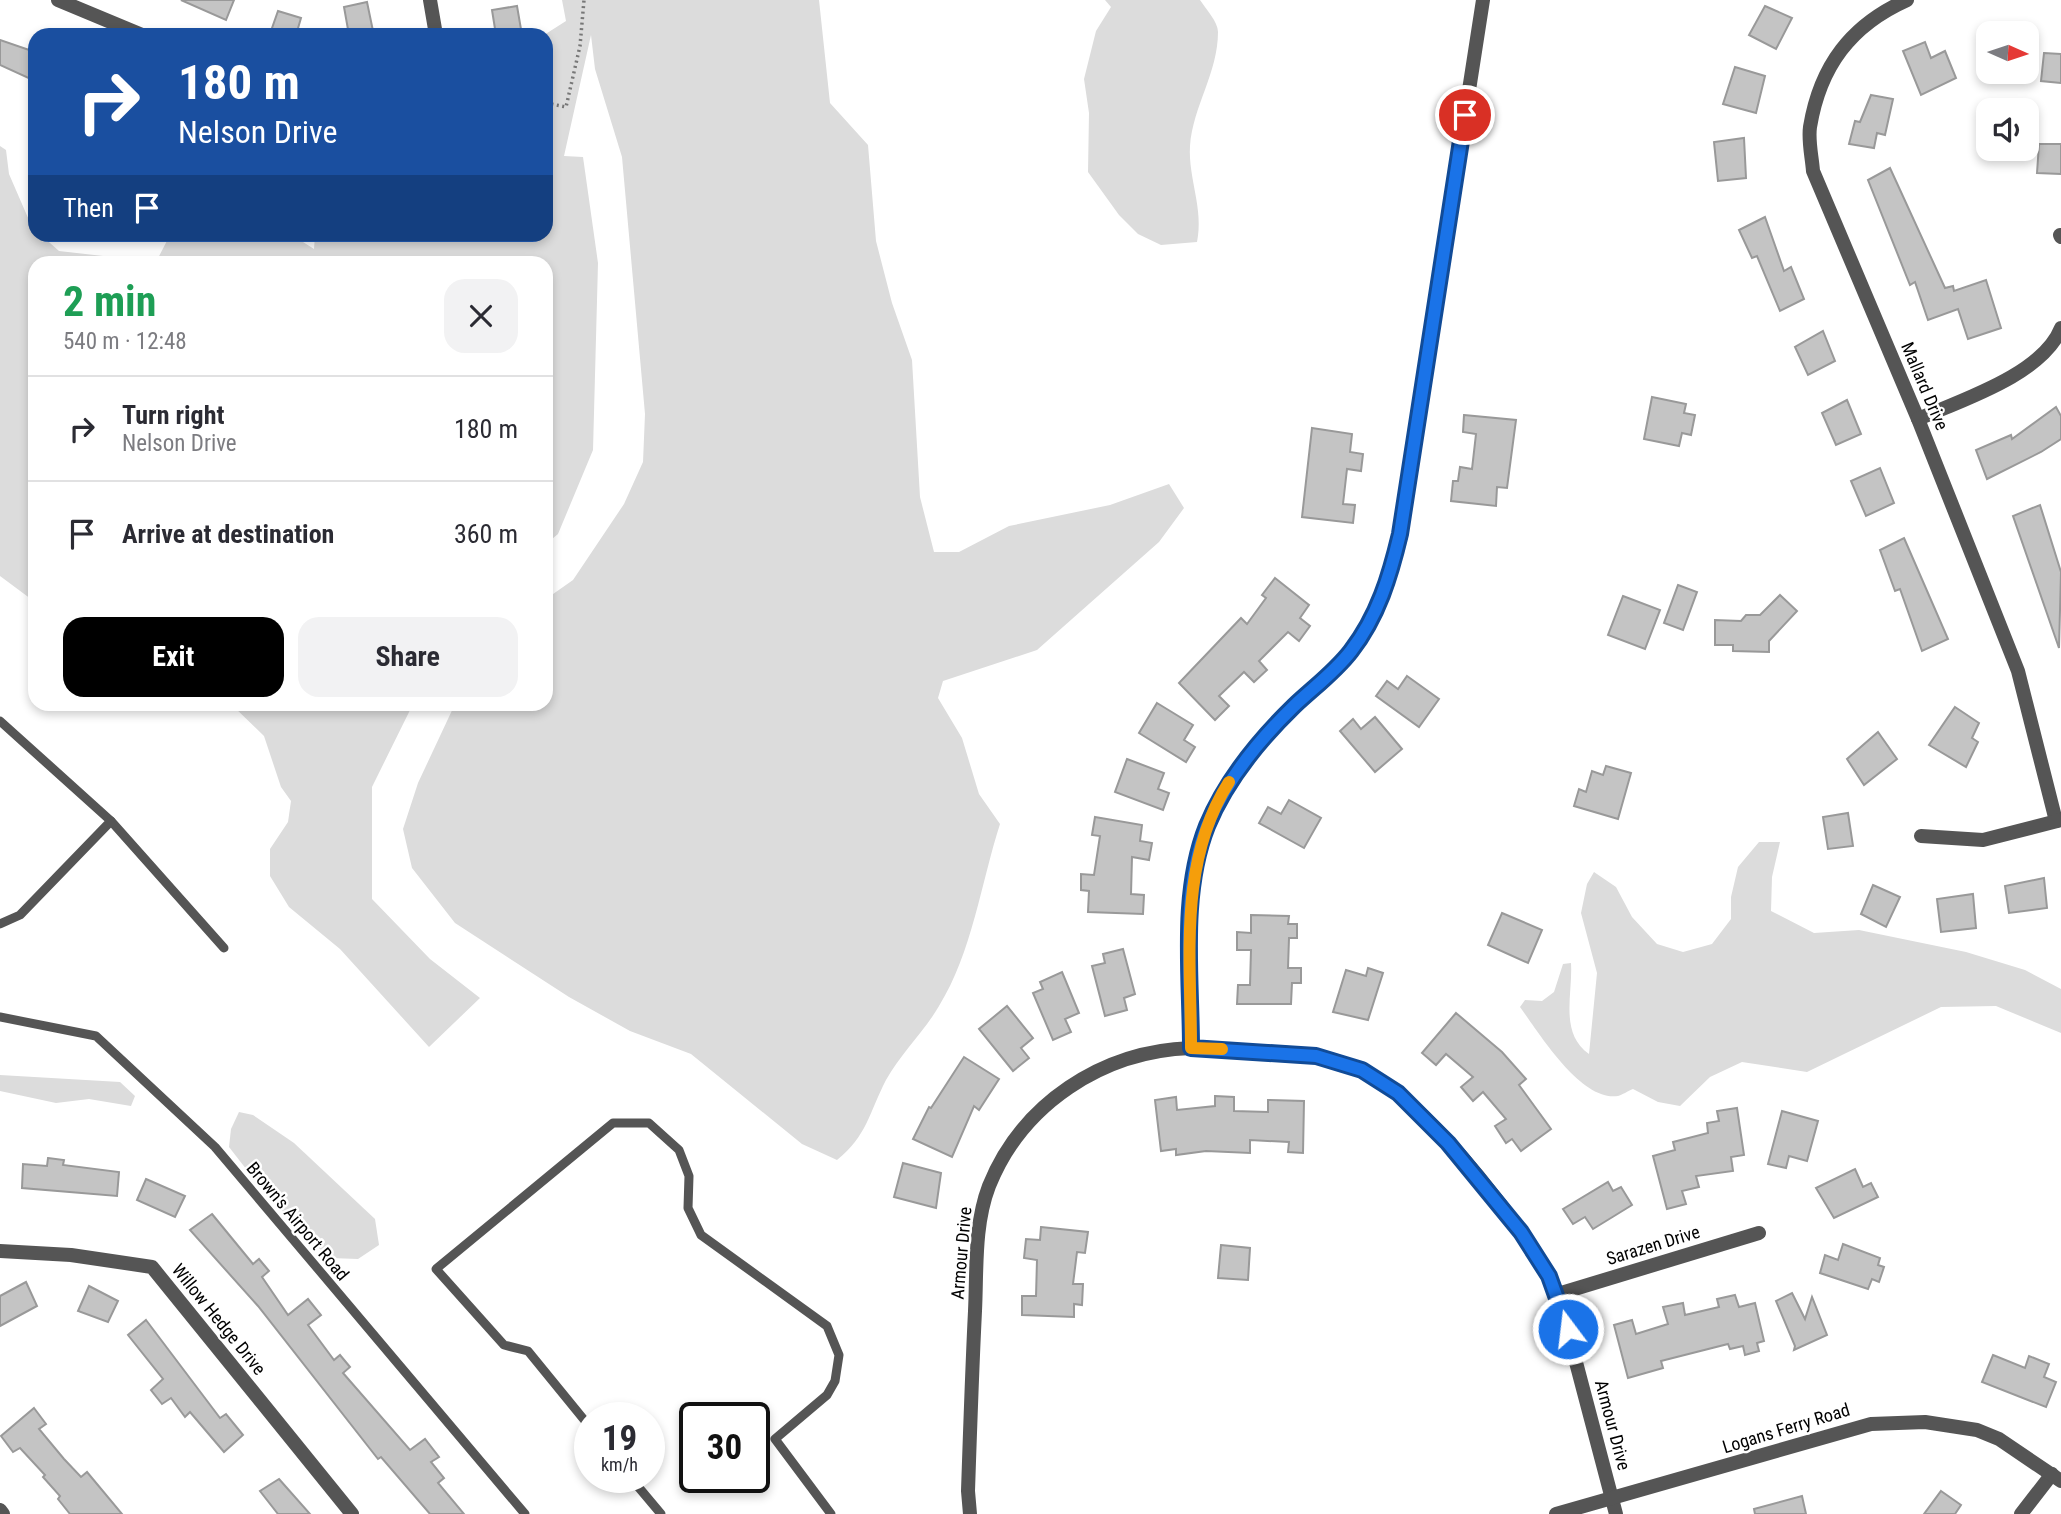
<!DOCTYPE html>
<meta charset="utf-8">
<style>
:root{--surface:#fff;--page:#f2f2f3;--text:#2b2b33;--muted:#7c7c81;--line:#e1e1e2;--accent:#000}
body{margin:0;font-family:"Roboto Condensed",sans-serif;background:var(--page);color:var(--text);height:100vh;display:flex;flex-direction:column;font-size:26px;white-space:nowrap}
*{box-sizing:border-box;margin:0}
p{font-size:23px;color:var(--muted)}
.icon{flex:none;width:38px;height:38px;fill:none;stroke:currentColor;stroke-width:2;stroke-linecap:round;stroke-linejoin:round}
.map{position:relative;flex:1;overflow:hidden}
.panel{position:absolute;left:28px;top:256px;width:525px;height:455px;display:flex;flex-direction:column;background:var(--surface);border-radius:21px;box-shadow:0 4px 10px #0003}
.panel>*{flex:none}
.guide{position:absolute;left:28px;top:28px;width:525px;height:214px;border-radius:21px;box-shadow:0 4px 10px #0003;background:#1a4fa0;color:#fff;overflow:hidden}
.needle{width:46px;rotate:93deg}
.controls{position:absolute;left:1976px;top:21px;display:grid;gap:14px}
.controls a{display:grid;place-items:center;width:63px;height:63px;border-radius:14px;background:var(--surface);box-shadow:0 4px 10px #0003;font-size:35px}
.speed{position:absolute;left:574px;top:1402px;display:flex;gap:14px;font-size:35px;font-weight:700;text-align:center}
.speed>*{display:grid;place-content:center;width:91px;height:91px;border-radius:50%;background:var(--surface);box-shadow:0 4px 10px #0003;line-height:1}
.speed small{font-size:18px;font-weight:400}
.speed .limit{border:4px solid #111;border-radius:10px;background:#fff;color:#111}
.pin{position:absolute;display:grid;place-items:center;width:60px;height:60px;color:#fff;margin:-30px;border:4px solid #fff;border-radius:50%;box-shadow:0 2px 7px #0007}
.me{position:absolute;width:77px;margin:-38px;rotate:345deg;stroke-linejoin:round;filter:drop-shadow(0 0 5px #0008)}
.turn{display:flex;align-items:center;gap:24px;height:147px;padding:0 35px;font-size:32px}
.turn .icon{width:91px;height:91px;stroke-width:2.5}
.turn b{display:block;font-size:49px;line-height:60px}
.then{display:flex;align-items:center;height:66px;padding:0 35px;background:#0003;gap:14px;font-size:26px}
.round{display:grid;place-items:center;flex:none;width:74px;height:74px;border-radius:21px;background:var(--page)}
.headline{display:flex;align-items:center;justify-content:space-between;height:119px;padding:0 35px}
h1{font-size:42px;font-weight:700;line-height:52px;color:#1e9e55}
.action{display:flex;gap:14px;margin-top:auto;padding:14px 35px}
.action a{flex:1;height:80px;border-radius:21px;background:var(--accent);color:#fff;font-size:28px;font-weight:700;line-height:80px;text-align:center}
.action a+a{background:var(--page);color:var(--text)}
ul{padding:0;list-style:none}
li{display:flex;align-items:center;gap:21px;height:105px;padding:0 35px;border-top:2px solid var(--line)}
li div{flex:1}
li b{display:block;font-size:26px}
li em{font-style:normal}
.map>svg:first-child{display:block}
</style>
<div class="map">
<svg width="2061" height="1514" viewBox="0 0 2061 1514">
<rect width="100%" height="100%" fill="#fff"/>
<g fill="#dcdcdc">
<path d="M562,0h257l11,103 38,42 8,96 16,62 20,57 8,137 14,55h25l50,-26 101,-21 59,-21 15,24 -25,34 -122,108 -94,31 -5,17 24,40 17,56 21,30c-19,59 -28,129 -61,182 -15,26 -38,47 -53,74 -17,33 -19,56 -49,80l-35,-16 -111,-90 -61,-23 -61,-34 -114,-74 -43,-55 -9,-39 15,-46 37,-79h91v-105l27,-19 51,-76 19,-42 2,-48 -23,-257 -27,-88 -4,-34 -27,121 19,1 15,106 -5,187 -35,84 -12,10v-282h-511v340l-35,-26v-430l6,4 3,24 26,60 6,1 18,16 97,11 14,-27h122l22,14 1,-14 231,-1 -2,-199 22,-14z"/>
<path d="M1105,0h95c6,9 18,22 18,32 0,41 -25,74 -28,114 -2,32 14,63 7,96l-36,3 -23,-11 -19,-19 -31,-43 1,-59 -5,-34 12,-48 15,-24z"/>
<polygon points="231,704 413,704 372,787 372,899 430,959 480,998 429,1047 340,949 289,907 270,876 270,849 288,822 291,801 281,787 264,736"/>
<path d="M1759,842h21l-8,35 -1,34 43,22 45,-3 107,22 59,18 36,19v44l-65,-27 -55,1 -134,65 -65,-10 -32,15 -30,29 -22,-4 -25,-13c-5,2 -11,6 -15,7 -37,6 -79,-63 -98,-89l5,-7 17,1 12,-9 9,-28 8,-1c2,31 -12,70 18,91l8,-81 -16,-60 6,-29 7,-12 22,15 16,30 25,27 26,8 29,-8 19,-25v-22l7,-30z"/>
<polygon points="0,1075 120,1082 135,1096 131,1106 89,1099 56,1103 0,1091"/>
<path d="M239,1112l14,3 41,28 81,76 4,26 -21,14 -28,-1c-38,-34 -70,-70 -101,-111l2,-18z"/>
</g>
<g fill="#c4c4c4" stroke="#999" stroke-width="2">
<polygon points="181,0 234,0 226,20"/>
<polygon points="367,2 373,31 349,35 344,7"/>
<polygon points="517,6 522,35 496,35 492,10"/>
<polygon points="1765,6 1792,18 1776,49 1749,35"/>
<polygon points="278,11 301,18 296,35 271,31"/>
<polygon points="0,40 35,52 35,81 0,65"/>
<polygon points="1925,42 1931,58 1945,51 1956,78 1921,95 1903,51"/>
<polygon points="2044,53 2061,54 2061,83 2041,81"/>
<polygon points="1735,67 1765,76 1756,113 1723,104"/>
<polygon points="1871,95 1893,99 1885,135 1877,133 1874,148 1849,144 1855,121 1860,122"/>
<polygon points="1744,138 1746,178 1718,181 1714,142"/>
<polygon points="2039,144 2061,144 2061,174 2037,173"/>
<polygon points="1890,168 1945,288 1953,286 1954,291 1986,280 2001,328 1968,339 1958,309 1928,320 1915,282 1910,285 1868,180"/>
<polygon points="1765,217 1784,271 1791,267 1804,299 1780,311 1757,256 1752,258 1739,230"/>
<polygon points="1823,331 1835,361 1808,375 1795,347"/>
<polygon points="1652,397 1686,404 1684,413 1695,415 1691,435 1682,433 1679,446 1644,439"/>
<polygon points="1847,400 1861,434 1836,445 1822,413"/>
<polygon points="2056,407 2061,416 2061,439 2041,452 1987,479 1976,450 2011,435 2012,439"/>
<polygon points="1464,415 1516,420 1507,488 1497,487 1496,506 1451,501 1453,481 1458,481 1460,467 1472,469 1476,434 1463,432"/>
<polygon points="1312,428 1352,434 1350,452 1363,454 1361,471 1347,469 1343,504 1355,505 1353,523 1302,517"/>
<polygon points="1880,468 1894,503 1866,516 1851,481"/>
<polygon points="2040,505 2061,572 2059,648 2013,516"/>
<polygon points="1904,538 1948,639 1922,651 1900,589 1895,591 1880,550"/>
<polygon points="1275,578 1309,605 1300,618 1310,626 1299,641 1288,632 1259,661 1267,670 1254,682 1244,672 1219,696 1229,706 1215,720 1179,683 1241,618 1247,624 1266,598 1262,595"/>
<polygon points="1678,585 1697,592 1683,630 1664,623"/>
<polygon points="1780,595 1797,611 1769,641 1769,652 1733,651 1733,645 1715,645 1715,620 1741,621 1746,615 1760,615"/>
<polygon points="1623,596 1660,610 1645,649 1608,635"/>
<polygon points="1407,676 1439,699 1419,727 1376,696 1387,681 1398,689"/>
<polygon points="1157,703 1193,725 1184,740 1195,747 1186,762 1139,733"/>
<polygon points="1955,707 1979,723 1972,738 1978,742 1966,767 1929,745"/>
<polygon points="1375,717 1402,749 1375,772 1340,731 1353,719 1361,729"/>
<polygon points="1878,732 1897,759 1864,785 1847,759"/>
<polygon points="1127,759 1164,773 1158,789 1169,793 1163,810 1115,792"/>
<polygon points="1606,766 1631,773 1618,819 1574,806 1579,789 1586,792 1592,771 1603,775"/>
<polygon points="1289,800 1321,818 1304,848 1259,823 1268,807 1281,814"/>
<polygon points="1848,813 1853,846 1828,849 1823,817"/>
<polygon points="1095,817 1142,825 1140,841 1152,843 1149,860 1132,857 1131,894 1144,895 1143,914 1088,912 1089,891 1081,890 1081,874 1094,875 1100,836 1092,835"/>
<polygon points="2044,878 2047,908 2009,913 2005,886"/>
<polygon points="1873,885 1900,897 1886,927 1861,914"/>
<polygon points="1973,894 1976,928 1941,932 1937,899"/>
<polygon points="1502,913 1542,930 1528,963 1488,945"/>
<polygon points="1251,915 1289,916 1288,924 1297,924 1297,938 1289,938 1288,968 1301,968 1301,983 1292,983 1291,1004 1237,1004 1238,985 1250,985 1251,950 1237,950 1237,932 1251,933"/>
<polygon points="1123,949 1135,994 1124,998 1127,1010 1105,1016 1092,966 1105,963 1103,954"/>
<polygon points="1368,968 1383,973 1368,1020 1333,1012 1346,970 1366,976"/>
<polygon points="1062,972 1079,1013 1065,1019 1071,1032 1053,1040 1033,993 1043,989 1040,982"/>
<polygon points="1007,1006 1033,1038 1021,1048 1029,1058 1013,1071 979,1029"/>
<polygon points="1456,1013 1502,1052 1526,1079 1519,1085 1551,1129 1521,1151 1512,1139 1506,1143 1495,1126 1506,1119 1483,1092 1473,1101 1461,1087 1473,1077 1446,1054 1436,1065 1422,1053"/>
<polygon points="964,1057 999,1079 979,1110 974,1106 952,1157 913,1139 929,1107 931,1108"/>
<polygon points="1215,1096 1234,1097 1234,1111 1268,1112 1268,1100 1304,1101 1303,1153 1288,1152 1289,1142 1250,1140 1250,1153 1206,1151 1176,1155 1176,1149 1161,1151 1155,1100 1176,1097 1177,1110 1215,1106"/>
<polygon points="1737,1108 1744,1155 1731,1157 1733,1171 1696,1176 1699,1187 1682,1191 1686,1204 1667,1209 1653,1156 1675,1150 1673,1142 1708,1133 1707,1123 1719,1121 1717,1111"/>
<polygon points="1782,1111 1818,1121 1807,1161 1789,1156 1786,1168 1768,1164"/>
<polygon points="48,1158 64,1160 63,1165 119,1172 117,1196 22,1188 23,1164 47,1166"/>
<polygon points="903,1163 941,1173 936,1208 894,1197"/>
<polygon points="1855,1169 1863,1187 1871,1183 1878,1197 1834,1218 1816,1188"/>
<polygon points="146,1179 185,1196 175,1217 137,1200"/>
<polygon points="1608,1182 1613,1191 1621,1187 1632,1205 1593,1229 1585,1217 1573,1224 1563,1209"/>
<polygon points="212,1214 253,1264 259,1259 269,1271 262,1277 288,1315 308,1299 321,1315 308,1325 334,1360 340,1355 350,1367 343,1373 410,1450 425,1439 439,1457 431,1462 444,1478 438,1483 464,1514 430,1514 381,1457 378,1459 258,1306 190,1230"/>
<polygon points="1041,1227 1088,1232 1085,1253 1077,1252 1073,1284 1083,1284 1082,1305 1074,1304 1074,1317 1022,1315 1022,1296 1036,1296 1037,1260 1024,1258 1026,1239 1040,1240"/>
<polygon points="1843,1244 1880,1258 1878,1265 1884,1267 1879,1282 1872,1279 1868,1289 1820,1273 1825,1255 1838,1260"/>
<polygon points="1221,1245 1250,1248 1248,1280 1218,1278"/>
<polygon points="26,1282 37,1306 0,1326 0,1296"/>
<polygon points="89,1286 118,1301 108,1322 78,1311"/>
<polygon points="1792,1293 1805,1319 1812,1297 1827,1335 1794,1350 1795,1346 1776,1301"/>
<polygon points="1735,1295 1739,1307 1755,1303 1764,1341 1757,1343 1759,1351 1745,1355 1743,1346 1730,1349 1728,1344 1661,1361 1663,1368 1628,1378 1614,1325 1632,1320 1636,1334 1668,1324 1663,1307 1683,1303 1685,1315 1719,1307 1717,1299"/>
<polygon points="146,1320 220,1418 226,1414 243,1435 224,1452 190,1412 185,1417 171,1398 162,1404 151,1390 163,1379 128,1335"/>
<polygon points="1993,1355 2025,1368 2029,1356 2049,1364 2044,1377 2056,1382 2046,1407 1982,1382"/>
<polygon points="34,1408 46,1424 39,1429 64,1459 81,1477 87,1472 122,1514 70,1514 58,1499 60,1496 43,1477 45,1475 20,1448 13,1452 1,1436"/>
<polygon points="279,1479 310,1514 278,1514 260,1491"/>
<polygon points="1941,1491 1961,1505 1955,1514 1924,1514"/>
<polygon points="1802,1496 1806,1514 1755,1514 1754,1509"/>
</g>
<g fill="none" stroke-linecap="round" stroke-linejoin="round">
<polyline stroke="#777" stroke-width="3.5" stroke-dasharray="2 3.5" stroke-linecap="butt" points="546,103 566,107 580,46 584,0"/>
<g stroke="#555" stroke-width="9">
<polyline points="0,721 111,821 20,915 0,924"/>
<polyline points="111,821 224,948"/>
<polyline points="0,1017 96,1036 215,1147 525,1514"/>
<polyline points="590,1427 528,1351 504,1345 436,1269 613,1123 649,1123 679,1150 689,1176 688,1208 701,1235 827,1326 839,1355 835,1381 827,1395 775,1439 831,1514"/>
<polyline points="630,1477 661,1514"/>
</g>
<g stroke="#555" stroke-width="14">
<polyline points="58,0 142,35"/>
<polyline points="430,0 436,35"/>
<path d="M1907,0c-56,25 -87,66 -97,127 -2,14 2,30 3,44l105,248 100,252 38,150"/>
<polyline points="2060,235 2061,237"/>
<path d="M1918,419c44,-19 125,-45 143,-91"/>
<polyline points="1921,836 1983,840 2061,820"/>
<path d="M1191,1048c0,-72 -11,-154 16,-222 19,-46 51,-85 87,-120 19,-18 41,-34 57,-55 27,-35 39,-75 49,-117l83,-534"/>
<polyline points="0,1251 71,1255 152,1267 352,1514"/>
<polyline points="1558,1294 1759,1233"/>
<polyline points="0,1510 3,1514"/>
<path d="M970,1514l-2,-23c2,-60 4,-120 7,-180 2,-41 -1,-86 14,-125 33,-82 113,-135 202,-138 19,-1 39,2 58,3 44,1 88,3 127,27 61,38 151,152 182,216l58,220"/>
<polyline points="2021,1514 2052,1474"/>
</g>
<polyline stroke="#555" stroke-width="14" points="1556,1514 1871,1424 1925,1422 1977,1430 1999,1439 2061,1481"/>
</g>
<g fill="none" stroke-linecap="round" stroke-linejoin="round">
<defs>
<path id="route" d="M1465,115l-65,419c-10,42 -22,82 -49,117 -16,21 -38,37 -57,55 -36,35 -68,74 -87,120 -27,68 -16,150 -16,222l125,8 46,14 36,23 50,50 73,89 28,44 19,53"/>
</defs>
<use href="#route" stroke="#114b97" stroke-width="18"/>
<use href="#route" stroke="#1a73e8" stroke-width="12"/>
<path stroke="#f59e0b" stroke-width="12" d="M1222,1049l-31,-1c0,-90 -13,-186 38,-266"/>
</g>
<g text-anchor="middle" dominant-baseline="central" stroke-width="5" stroke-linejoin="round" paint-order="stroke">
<g font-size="18" fill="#000" stroke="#fff">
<text transform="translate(1925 386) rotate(67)">Mallard Drive</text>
<text transform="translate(298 1221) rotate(50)">Brown's Airport Road</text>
<text transform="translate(1653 1245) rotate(-17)">Sarazen Drive</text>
<text transform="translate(961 1253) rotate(-85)">Armour Drive</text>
<text transform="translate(219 1319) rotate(51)">Willow Hedge Drive</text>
<text transform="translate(1613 1425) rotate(75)">Armour Drive</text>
<text transform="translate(1786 1428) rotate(-17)">Logans Ferry Road</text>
</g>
</g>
</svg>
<div class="controls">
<a><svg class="needle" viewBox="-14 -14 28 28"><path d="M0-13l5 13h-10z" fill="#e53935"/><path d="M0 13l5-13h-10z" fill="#7c7c81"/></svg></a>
<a><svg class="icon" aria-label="sound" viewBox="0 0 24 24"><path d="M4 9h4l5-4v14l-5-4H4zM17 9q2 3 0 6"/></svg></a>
</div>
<div class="speed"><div>19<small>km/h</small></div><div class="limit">30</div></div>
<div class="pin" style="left:1465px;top:115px;background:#d93025"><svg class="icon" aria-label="arrive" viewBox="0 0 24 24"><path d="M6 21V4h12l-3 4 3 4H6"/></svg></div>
<svg class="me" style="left:1568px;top:1329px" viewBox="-20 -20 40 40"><circle r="17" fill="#1a73e8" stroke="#fff" stroke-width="3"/><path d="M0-11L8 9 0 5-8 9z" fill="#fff"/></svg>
<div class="guide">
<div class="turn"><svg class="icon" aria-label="right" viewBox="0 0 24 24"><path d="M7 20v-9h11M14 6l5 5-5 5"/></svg><div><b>180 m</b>Nelson Drive</div></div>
<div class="then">Then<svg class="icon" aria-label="arrive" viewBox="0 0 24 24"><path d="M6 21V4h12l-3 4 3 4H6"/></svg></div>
</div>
<section class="panel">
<div class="headline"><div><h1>2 min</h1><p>540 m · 12:48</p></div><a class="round"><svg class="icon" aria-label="close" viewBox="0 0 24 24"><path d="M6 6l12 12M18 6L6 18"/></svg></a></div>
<ul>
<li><svg class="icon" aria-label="right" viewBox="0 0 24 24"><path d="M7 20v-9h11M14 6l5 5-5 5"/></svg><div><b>Turn right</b><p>Nelson Drive</p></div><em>180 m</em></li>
<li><svg class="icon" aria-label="arrive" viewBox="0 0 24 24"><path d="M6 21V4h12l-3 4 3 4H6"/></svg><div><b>Arrive at destination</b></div><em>360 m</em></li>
</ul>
<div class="action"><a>Exit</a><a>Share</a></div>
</section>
</div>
